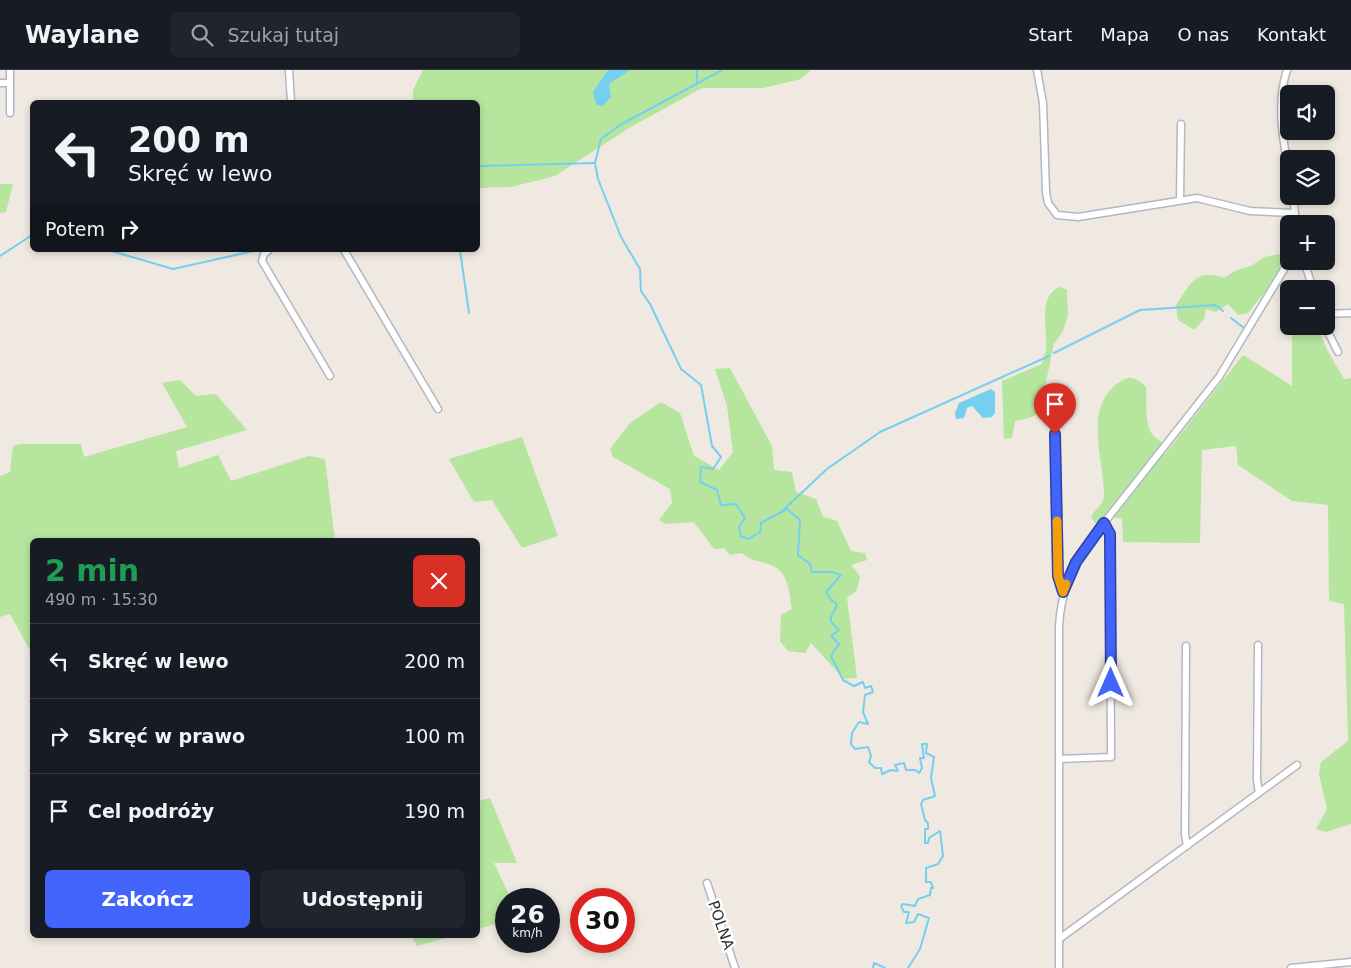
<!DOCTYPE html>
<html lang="pl">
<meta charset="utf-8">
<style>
:root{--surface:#171b24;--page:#20242c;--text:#f1f3f6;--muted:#9ea1a6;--line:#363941;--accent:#4264fb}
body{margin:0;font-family:"DejaVu Sans",sans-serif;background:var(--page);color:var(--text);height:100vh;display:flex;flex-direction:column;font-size:19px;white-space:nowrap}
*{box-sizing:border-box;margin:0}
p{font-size:16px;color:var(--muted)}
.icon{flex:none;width:28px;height:28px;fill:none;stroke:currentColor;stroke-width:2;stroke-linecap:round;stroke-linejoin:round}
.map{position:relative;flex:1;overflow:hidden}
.side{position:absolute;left:30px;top:468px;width:450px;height:400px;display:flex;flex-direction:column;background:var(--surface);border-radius:8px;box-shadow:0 2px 8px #0003}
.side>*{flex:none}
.banner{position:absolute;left:30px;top:30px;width:450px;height:152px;border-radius:8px;box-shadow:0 2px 8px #0003;background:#171b24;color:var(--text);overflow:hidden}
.fabs{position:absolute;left:1280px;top:15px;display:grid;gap:10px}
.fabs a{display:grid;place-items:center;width:55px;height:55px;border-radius:8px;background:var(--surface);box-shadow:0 2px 8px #0003;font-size:25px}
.speed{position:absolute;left:495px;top:818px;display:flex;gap:10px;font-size:25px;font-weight:700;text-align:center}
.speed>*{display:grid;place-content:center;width:65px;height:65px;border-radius:50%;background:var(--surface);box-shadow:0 2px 8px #0003;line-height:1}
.speed small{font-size:12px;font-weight:400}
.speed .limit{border:8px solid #d22;background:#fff;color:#111}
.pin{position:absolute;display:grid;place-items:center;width:42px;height:42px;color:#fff;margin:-51px -21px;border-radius:50% 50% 50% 0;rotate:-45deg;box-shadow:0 0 5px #0007}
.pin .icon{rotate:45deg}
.me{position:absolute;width:55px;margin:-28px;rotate:0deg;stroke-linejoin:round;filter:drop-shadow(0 0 4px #0008)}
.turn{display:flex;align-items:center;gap:18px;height:105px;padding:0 15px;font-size:22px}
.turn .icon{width:65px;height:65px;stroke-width:2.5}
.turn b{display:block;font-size:35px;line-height:42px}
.then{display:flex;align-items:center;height:48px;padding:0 15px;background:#0003;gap:10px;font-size:19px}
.round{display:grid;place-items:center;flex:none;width:52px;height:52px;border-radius:8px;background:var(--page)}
.summary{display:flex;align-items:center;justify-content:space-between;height:85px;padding:0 15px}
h1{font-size:30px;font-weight:600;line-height:38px;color:#1e9e55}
.button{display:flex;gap:10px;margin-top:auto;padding:10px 15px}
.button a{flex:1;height:58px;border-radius:8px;background:var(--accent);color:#fff;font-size:20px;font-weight:600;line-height:58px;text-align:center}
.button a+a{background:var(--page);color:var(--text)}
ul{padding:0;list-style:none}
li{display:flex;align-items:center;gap:15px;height:75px;padding:0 15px;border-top:1px solid var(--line)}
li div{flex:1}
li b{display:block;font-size:19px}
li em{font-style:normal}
header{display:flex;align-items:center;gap:30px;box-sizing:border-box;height:70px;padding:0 25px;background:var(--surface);border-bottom:1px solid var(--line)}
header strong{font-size:24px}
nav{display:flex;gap:28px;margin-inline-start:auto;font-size:18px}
.search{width:350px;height:45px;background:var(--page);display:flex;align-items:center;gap:12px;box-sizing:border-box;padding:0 18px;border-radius:8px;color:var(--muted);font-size:19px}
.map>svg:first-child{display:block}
</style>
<header>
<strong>Waylane</strong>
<div class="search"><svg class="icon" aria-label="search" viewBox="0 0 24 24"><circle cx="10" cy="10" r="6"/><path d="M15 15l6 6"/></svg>Szukaj tutaj</div>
<nav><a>Start</a><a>Mapa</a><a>O nas</a><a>Kontakt</a></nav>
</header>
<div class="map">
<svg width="1351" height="898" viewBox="0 0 1351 898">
<rect width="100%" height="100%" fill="#efe9e1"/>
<g fill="#b6e59e">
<polygon points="423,0 811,0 801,9 763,18 702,18 629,58 555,106 511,117 478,118 478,32 413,32 413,20"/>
<polygon points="0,114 13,114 6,142 0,143"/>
<path d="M1278,184l4,1c0,23 -21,40 -34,58l-10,2 -10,-11 -12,8 -10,-3 -2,10 -10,11 -16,-10 -2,-15c14,-20 20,-38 48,-27l13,-8 14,-4 13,-9z"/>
<path d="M1060,217l7,3 1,25 -5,16 -9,13 -9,42 -1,25 -15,7 -14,3 -3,17 -8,1 -2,-58 40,-17c1,-5 3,-10 4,-15 2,-18 -9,-54 14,-62z"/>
<path d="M1292,256h25l10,24 17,29 7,-1v446l-25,8 -10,-3 11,-20 -8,-35 2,-12 27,-21 -4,-137 -15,-3 -1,-96 -36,-4 -54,-36 -2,-19 -34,4 -2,93 -77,-1 -1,-23 -9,-2 -18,6 -4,-6c4,-9 13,-11 13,-22 0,-38 -23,-91 19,-115 9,-5 16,0 23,7 2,17 -5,46 15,54v8l4,5 78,-99 49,31z"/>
<path d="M730,298l42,78 2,24 18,2 4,20 20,7 7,18 14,4 14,30 14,2 2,7 -16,5 9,11 -3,14 -10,8 10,80 -13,1 -33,-36 -6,10 -17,-2 -8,-10 1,-26 11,-6c-3,-17 -3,-37 -21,-44 -13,-5 -18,-3 -29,-12l-12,2 -6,-7 -10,1 -20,-27 -28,2 -7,-4 13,-17 -2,-14 -57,-32 -3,-8 20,-26 31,-21 19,11 14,43 25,14 14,-18 -6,-46 -12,-37z"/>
<polygon points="180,310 196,326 216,324 247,360 176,381 179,398 218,385 231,411 309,386 325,389 335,470 32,470 31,582 10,544 0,547 0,406 10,402 13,376 20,374 81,374 84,387 187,357 162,313"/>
<polygon points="522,367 558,466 522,478 492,430 474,432 449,389"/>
<polygon points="490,728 517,793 494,793 511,829 506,829 506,848 500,853 478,859 478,731"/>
<polygon points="411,865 456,865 417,876"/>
</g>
<g fill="#75cff0">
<polygon points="608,0 630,0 609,14 611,27 603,36 596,35 593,22"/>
<polygon points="991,319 995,322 995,343 992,347 983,348 972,336 967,338 964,348 956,349 955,343 959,333"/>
</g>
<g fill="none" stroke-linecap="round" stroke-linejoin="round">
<g stroke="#75cff0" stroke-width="2">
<polyline points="697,0 697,13"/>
<path d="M722,0l-102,55 -19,14 -6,24 3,16 23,58 19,32 1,22 9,13 31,65 20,16 11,61 9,11 -8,12 -12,-2 -1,15 17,8 4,15 15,-1 9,14 -6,9 2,9 7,3 12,-7 1,-9 26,-14 13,11 -2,35 12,9 2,8h20l9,3 -15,17 5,8 6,4c-4,15 -13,12 2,26l-8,6 8,8 -8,12 12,24 11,6 9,-4 2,6 6,-2 2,6 -8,3 -2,17 5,12 -9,-2 -7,11 -1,11 4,5 13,-2 3,9 -2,6 6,6h6l1,6 9,-4 7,1 -3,-6 9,-2 2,7h9l4,3 3,-5 -2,-10h4l-2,-14h5l-1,9 8,4 -3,21 4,18 -12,4 -2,4 4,16 3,3v6h-3v14h3l1,-5 11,-7 3,25 -5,8 -12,4v14h5l2,6h-2l-1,7 -12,4 -3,7 -12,-2 -2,2 3,6h5l-3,11 8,-1 4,-8 11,4 -9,31 -12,19"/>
<polyline points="478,96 595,93"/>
<polyline points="108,180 173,199 258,180"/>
<polyline points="460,180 469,243"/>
<polyline points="0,186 32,165"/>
<polyline points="1231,248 1244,258"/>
<polyline points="1054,283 1140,240 1216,235 1223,241"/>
<polyline points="781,442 827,399 880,362 1049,286"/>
<polyline points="873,898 874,893 885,898"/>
</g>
<defs>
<g id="minor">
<polyline points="289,0 291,32"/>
<polyline points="1037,0 1043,33 1046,122 1048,133 1057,145 1078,147 1197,128 1250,141 1295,143"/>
<path d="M1287,0c-11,33 -4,70 2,103"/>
<polyline points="0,13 10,13"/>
<polyline points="10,43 10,0"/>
<polyline points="1293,126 1296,154"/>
<polyline points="1180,129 1181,54"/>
<polyline points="269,180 264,184 262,191 330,306"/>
<polyline points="344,180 438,339"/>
<polyline points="1304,191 1313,219"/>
<polyline points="1326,244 1351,243"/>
<polyline points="1325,256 1338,282"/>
<polyline points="1055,364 1058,505 1063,522"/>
<polyline points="1258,575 1257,710 1259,723"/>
<polyline points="1186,576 1185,764 1187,776"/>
<polyline points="1059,689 1111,687 1110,464 1105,453"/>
<polyline points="707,813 735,898"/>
<polyline points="1059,869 1297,695"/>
<path d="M1059,898v-342c2,-33 12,-57 30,-84l130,-165 70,-116"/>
<polyline points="1291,898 1351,892"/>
</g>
</defs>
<use href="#minor" stroke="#b4b7c1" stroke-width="9"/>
<use href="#minor" stroke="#fff" stroke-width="6"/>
</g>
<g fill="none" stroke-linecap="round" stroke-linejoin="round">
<defs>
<polyline id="route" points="1055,364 1058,506 1063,522 1076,492 1104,453 1110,464 1111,613"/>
</defs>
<use href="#route" stroke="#2b41a3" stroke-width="12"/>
<use href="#route" stroke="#4264fb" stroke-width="9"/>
<polyline stroke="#f59e0b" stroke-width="9" points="1057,451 1058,506 1063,522 1066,514"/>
</g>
<g text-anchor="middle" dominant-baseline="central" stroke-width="5" stroke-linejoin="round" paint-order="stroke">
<g font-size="15" fill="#2e2e2e" stroke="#fff">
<text transform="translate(721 855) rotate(71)">POLNA</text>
</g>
</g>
</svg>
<div class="fabs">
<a><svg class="icon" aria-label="sound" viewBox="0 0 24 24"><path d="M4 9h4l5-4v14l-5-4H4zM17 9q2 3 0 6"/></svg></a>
<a><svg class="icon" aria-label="layers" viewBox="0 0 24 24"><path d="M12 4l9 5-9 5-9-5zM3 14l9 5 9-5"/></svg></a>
<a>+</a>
<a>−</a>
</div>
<div class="speed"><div>26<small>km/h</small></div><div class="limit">30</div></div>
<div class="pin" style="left:1055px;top:364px;background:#d93025"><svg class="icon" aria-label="arrive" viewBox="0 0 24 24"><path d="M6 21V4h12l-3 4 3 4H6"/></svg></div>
<svg class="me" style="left:1111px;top:613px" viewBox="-20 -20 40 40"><path d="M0-17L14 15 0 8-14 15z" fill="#4264fb" stroke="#fff" stroke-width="4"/></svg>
<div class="banner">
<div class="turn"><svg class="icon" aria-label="left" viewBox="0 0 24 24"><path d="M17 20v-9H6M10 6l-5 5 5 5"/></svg><div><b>200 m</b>Skręć w lewo</div></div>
<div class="then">Potem<svg class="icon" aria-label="right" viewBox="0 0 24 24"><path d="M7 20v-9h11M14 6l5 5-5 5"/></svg></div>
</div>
<section class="side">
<div class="summary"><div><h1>2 min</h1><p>490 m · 15:30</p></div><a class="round" style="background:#d93025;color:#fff"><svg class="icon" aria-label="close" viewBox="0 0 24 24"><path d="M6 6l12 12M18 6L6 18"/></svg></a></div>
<ul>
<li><svg class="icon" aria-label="left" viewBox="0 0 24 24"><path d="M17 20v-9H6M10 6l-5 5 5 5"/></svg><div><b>Skręć w lewo</b></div><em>200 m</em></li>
<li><svg class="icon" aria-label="right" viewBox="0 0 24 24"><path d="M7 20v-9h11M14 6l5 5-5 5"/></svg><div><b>Skręć w prawo</b></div><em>100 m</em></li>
<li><svg class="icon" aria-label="arrive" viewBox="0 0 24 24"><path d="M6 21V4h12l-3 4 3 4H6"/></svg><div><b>Cel podróży</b></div><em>190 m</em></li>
</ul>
<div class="button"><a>Zakończ</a><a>Udostępnij</a></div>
</section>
</div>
